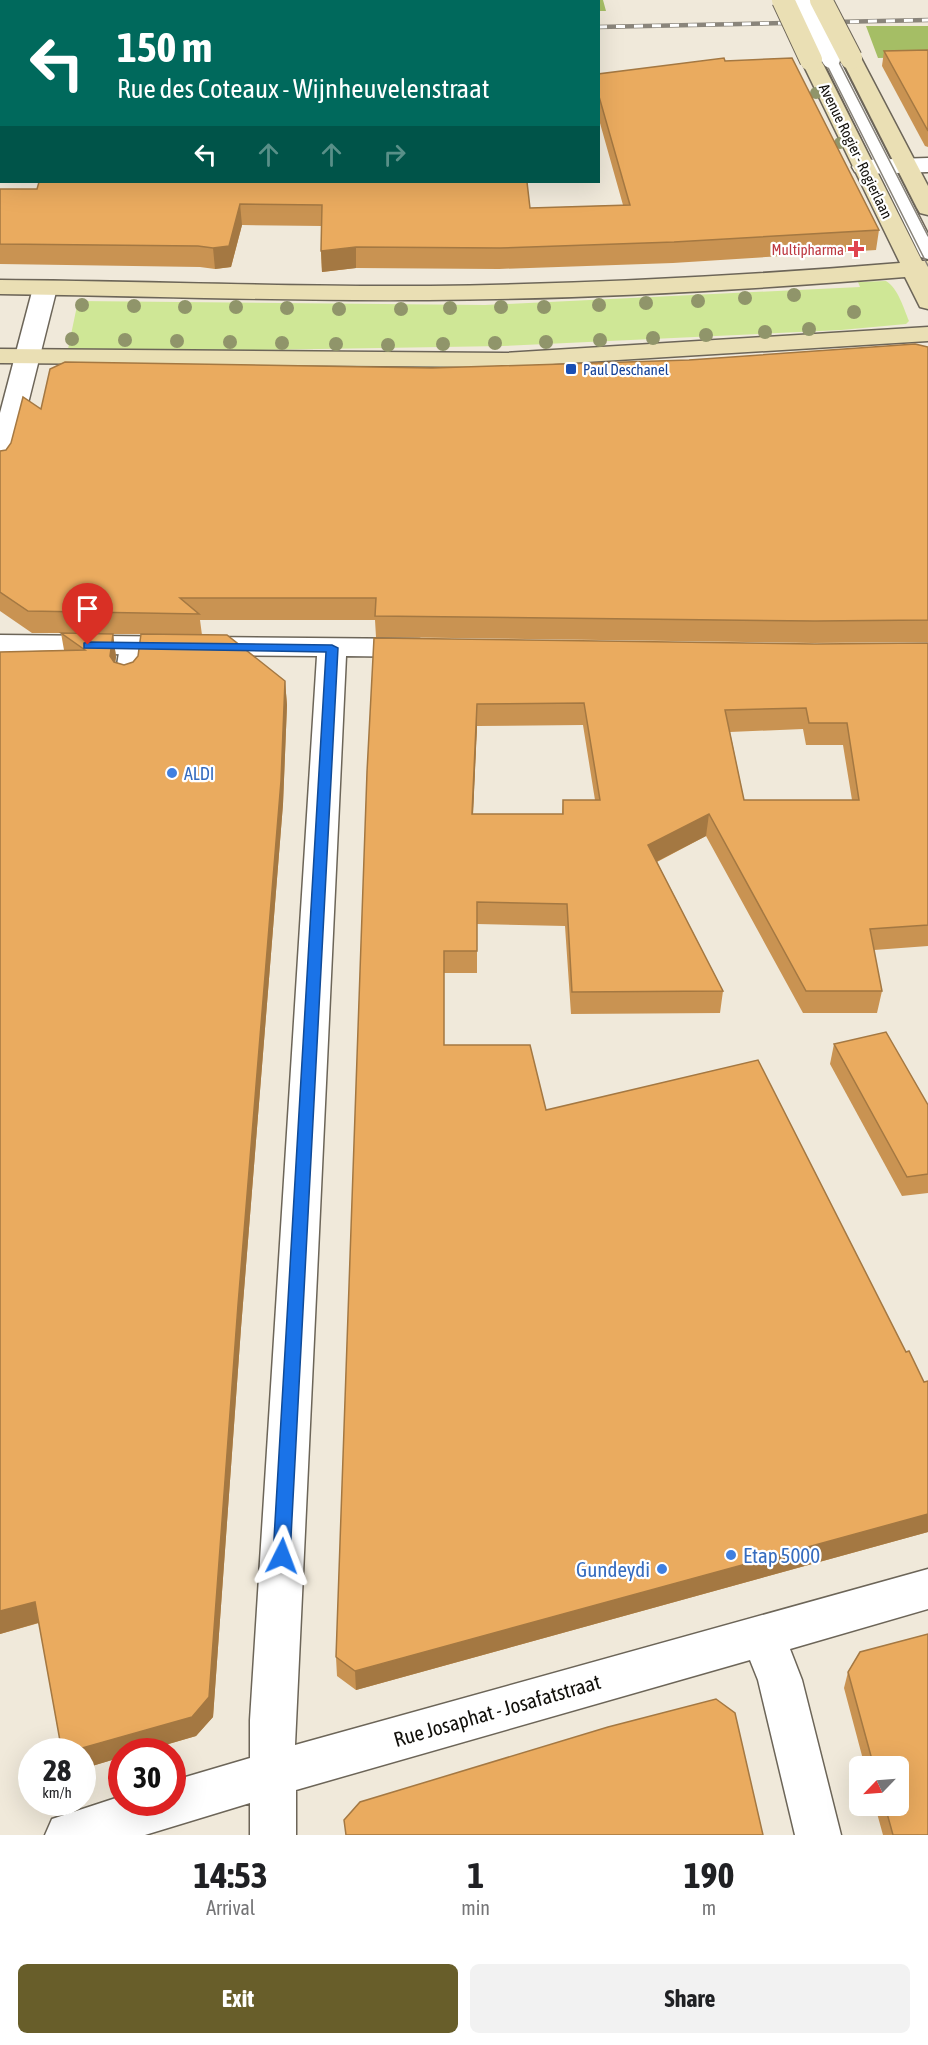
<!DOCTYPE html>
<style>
:root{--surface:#fff;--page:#f2f2f2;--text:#202124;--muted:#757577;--accent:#685e2a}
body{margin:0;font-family:"Asap Condensed",sans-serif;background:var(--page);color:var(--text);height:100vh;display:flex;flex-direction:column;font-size:22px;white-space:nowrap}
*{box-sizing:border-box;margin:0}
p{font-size:20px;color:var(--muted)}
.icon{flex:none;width:33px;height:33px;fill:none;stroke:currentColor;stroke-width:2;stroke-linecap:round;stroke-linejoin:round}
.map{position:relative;height:1835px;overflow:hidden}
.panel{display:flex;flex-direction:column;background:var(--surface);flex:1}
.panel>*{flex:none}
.banner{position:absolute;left:0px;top:0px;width:600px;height:183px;box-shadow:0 6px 24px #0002;background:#00695c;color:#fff;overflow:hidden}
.needle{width:39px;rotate:245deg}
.tools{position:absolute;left:849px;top:1756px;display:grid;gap:12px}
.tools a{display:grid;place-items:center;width:60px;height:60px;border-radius:9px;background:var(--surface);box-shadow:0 6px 24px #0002;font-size:30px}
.speed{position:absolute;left:18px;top:1738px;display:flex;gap:12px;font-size:30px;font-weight:700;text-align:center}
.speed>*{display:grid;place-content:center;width:78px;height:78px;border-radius:50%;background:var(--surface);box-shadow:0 6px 24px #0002;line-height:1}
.speed small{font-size:15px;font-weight:400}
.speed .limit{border:9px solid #d22;background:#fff;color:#111}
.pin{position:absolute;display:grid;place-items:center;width:51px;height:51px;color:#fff;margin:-62px -26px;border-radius:50% 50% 50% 0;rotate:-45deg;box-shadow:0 0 6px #0007}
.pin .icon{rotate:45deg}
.me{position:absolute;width:66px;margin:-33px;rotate:3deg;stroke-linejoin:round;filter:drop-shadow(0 0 4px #0008)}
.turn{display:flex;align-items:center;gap:21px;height:126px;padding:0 18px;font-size:27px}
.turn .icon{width:78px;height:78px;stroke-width:2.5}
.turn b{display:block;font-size:42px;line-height:51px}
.lanes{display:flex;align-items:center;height:57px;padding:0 18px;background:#0003;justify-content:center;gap:30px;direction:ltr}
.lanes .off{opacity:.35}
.eta{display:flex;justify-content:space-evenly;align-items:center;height:102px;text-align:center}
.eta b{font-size:36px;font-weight:700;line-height:42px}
.button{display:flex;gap:12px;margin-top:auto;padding:12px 18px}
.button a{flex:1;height:69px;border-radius:9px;background:var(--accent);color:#fff;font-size:24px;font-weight:700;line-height:69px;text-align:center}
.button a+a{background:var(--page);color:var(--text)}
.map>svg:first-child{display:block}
</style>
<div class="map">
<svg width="928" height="1835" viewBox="0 0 928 1835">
<rect width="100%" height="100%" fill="#f0e9da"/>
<path fill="#cfe796" d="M886,281c12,7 18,28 23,40l-3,3 -65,6 -338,16 -245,4 -190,-1 10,-48 407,4 375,-18 -2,-5z"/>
<g fill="#a5be65">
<polygon points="0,0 603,0 606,11 599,11 598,2 2,2 0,46"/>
<polygon points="866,26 928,26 928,57 878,58"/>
</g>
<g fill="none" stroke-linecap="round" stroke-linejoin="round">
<defs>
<g id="lane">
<polygon points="831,54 839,59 928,234 928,259 921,257 919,253 823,59"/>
<polygon points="132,639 140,641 144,646 139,678 136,683 127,686 118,683 115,678 120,646 124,641"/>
</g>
<g id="street">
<polygon points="928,158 928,172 863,174 855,172 852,167 855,162 863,160"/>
<polygon points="45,281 53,283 57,288 13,463 9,469 0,471 0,413 33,288 37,283"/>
<polygon points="0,635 419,639 429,642 434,648 429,654 419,657 346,656 295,1745 928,1569 928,1609 790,1649 802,1680 841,1835 795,1835 758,1680 750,1660 296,1790 296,1835 250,1835 250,1803 145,1835 45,1835 52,1819 122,1796 122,1803 172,1803 172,1781 250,1758 250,1720 317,656 0,653"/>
</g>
<g id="secondary">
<polygon points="851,52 858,54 861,58 928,186 928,215 920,213 917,208 841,58 844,54"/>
<path d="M811,54l7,2 3,4 101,201h6v48l-8,-2 -15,-30c-158,13 -318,22 -477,23 -143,1 -285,-4 -428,-6v-14c143,1 286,7 430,6 157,-2 313,-10 470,-23l-99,-203 3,-4z"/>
<polygon points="928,327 928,341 504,367 0,363 0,349 504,353"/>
</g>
</defs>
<use href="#lane" stroke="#6c6558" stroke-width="3"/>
<use href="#street" stroke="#6c6558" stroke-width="3"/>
<use href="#secondary" stroke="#6c6558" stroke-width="3"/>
<use href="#lane" fill="#fff" fill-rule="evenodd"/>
<use href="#street" fill="#fff" fill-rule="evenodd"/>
<use href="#secondary" fill="#eadfb4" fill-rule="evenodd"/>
<g stroke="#8a857b" stroke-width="1.5">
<polyline points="794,0 928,266"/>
<polyline points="807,0 928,236"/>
</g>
<defs>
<polyline id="rail" points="598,27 928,20"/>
</defs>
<use href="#rail" stroke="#8a857b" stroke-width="4.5"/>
<use href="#rail" stroke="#fff" stroke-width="3" stroke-dasharray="9" stroke-linecap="butt"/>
<defs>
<polyline id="lane-bridge" points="801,0 831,59"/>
<g id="secondary-bridge">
<polyline points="783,0 811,60"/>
<polyline points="821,0 851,58"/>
</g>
</defs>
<use href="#lane-bridge" stroke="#6c6558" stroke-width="20" stroke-linecap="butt"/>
<use href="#secondary-bridge" stroke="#6c6558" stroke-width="24" stroke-linecap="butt"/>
<use href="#lane-bridge" stroke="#fff" stroke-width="18"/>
<use href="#secondary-bridge" stroke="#eadfb4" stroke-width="22"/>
</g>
<g fill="#90956a">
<circle cx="816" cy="93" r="6"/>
<circle cx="840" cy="143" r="6"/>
<circle cx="794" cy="295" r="7"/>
<circle cx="745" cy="298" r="7"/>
<circle cx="698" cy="301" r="7"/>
<circle cx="646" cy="303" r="7"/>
<circle cx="82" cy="305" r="7"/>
<circle cx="599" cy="305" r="7"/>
<circle cx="134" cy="306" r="7"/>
<circle cx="185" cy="307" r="7"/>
<circle cx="236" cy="307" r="7"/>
<circle cx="501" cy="307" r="7"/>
<circle cx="544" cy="307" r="7"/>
<circle cx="287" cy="308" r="7"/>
<circle cx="450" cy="308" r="7"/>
<circle cx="339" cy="309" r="7"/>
<circle cx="401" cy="309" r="7"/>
<circle cx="854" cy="312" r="7"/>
<circle cx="809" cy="329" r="7"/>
<circle cx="765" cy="332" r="7"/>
<circle cx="706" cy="335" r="7"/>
<circle cx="653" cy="338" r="7"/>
<circle cx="72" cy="339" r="7"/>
<circle cx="125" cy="340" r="7"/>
<circle cx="600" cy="340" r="7"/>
<circle cx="177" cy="341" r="7"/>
<circle cx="230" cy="342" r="7"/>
<circle cx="546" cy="342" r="7"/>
<circle cx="282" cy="343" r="7"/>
<circle cx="495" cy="343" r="7"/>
<circle cx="336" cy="344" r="7"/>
<circle cx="443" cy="344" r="7"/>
<circle cx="388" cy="345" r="7"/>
</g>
<g fill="#c99352" fill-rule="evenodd">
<polygon points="928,50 928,147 925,146 882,66 884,51"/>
<polygon points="725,61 879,230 876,250 673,263 499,269 356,268 322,272 321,251 322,226 242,225 231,267 215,269 200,267 0,264 0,189 530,208 623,205 598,116 598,74"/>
<path d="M928,347v295l-116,1 -436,-6 -1,-17h-175l2,15 83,46 2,24 -4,99 -42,524 -28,389 -17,19 -55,16h-19v5l-40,12v-17l-43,-129 -39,11v-982l64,-2 -3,-17h-29l-32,-22v-160l6,-1 35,-41 391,-41 257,-8zM113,634h28l-3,22 -5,6 -9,3 -9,-3 1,-5z"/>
<path d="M374,638l441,6 113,-1v303l-54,4 8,41 -5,22h-74l-97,-177 -49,26 66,129 -3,22 -149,1 -6,-88 -88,-2v49h-33v72l102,65 360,242 18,30 4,-1v151l-572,158 -19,-14 -1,-19zM583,725l12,75h-32l-1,14h-89l4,-88zM803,729l3,16h37l9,55h-108l-14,-68z"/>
<polygon points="834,1044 928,1105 928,1193 902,1196 830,1064"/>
<polygon points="928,1634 928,1835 883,1835 875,1806 898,1806 898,1767 865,1767 844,1688 848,1672 860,1652"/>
</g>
<g fill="#a47842">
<polygon points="240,204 242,225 231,267 215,269 213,248"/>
<polygon points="356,247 356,268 322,272 321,251"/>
<polygon points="113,634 116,657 113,679 110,656"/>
<polygon points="285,681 287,705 283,804 241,1328 213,1717 196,1736 141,1752 122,1752 122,1757 82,1769 82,1752 68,1752"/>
<polygon points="477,704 477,726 472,836 472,814"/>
<polygon points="709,814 706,836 646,867 648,845"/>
<polygon points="928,1514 928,1532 356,1690 355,1671"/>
<polygon points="35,1602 41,1622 0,1634 0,1611"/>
</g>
<g fill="#eaab5f" stroke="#a47842" stroke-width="1.5" fill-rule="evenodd">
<polygon points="928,50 928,131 884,51"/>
<polygon points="724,58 725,61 792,58 879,230 674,242 500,248 356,247 321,251 322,205 240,204 229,246 213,248 198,246 0,244 0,189 37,189 39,182 527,182 530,208 630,205 598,93 598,74"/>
<polygon points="915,344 928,347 928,620 815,621 375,616 376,598 180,598 199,614 28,611 0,592 0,451 6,450 11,443 23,397 41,409 50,369 65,362 432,368 689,360"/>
<polygon points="61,633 113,634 110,656 114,662 124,665 133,662 138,656 141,634 227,635 285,681 281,781 238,1305 209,1697 192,1717 68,1752 62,1752 35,1602 0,1611 0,652 85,650"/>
<path d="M374,638l441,6 113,-1v282l-58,4 12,62h-76l-97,-177 -61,31 75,146 -151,1 -5,-88 -90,-2v49h-33v94h86l16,65 212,-50 148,292 3,-1 15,31 4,-1v133l-573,157 -19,-14 31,-885zM584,703l16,97h-37v14h-91l5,-110zM806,708l3,15h38l12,77h-115l-19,-90z"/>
<polygon points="886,1032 928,1105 928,1174 907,1177 834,1044"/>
<polygon points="928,1634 928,1835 893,1835 885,1806 898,1806 898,1767 874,1767 848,1672 860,1652"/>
<polygon points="716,1699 735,1713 763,1835 346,1835 344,1820 360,1802 608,1727"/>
</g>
<polygon fill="#1a73e8" stroke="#114b97" stroke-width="1.5" points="88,642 332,645 338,648 290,1556 288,1562 282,1564 275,1562 273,1556 326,652 84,648 84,643"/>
<path fill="#e0444e" stroke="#fff" stroke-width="2" d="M853 240h6v6h6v6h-6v6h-6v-6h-6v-6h6z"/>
<rect fill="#1a4fb4" stroke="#fff" stroke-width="2" x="565" y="363" width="12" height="12" rx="3"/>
<g fill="#3f7fe0" stroke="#fff" stroke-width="2">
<circle cx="172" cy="773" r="6"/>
<circle cx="731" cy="1555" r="6"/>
<circle cx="662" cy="1569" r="6"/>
</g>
<g text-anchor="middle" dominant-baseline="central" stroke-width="4.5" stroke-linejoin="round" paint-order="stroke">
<g font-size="15" fill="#12100b" stroke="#fff">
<text transform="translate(856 151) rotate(64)">Avenue Rogier - Rogierlaan</text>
</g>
<g font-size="15" fill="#be3a42" stroke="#fff" text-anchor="end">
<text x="844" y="249">Multipharma</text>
</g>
<g font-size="15" fill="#164399" stroke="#fff" text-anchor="start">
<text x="583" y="369">Paul Deschanel</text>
</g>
<g font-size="18" fill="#366cbe" stroke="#fff" text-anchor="start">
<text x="184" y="773">ALDI</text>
</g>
<g font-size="21" fill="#366cbe" stroke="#fff" text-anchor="start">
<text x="743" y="1555">Etap 5000</text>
<text x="650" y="1569" text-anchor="end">Gundeydi</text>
</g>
<g font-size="21" fill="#12100b" stroke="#fff">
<text transform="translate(497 1710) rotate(-16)">Rue Josaphat - Josafatstraat</text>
</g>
</g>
</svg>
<div class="tools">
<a><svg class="needle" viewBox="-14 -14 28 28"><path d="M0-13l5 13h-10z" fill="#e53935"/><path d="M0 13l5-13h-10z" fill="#757577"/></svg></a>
</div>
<div class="speed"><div>28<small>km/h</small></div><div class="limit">30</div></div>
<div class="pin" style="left:88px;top:645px;background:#d93025"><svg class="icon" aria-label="arrive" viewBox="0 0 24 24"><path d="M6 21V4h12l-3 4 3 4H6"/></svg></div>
<svg class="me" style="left:282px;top:1556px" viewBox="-20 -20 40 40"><path d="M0-17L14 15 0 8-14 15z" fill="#1a73e8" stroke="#fff" stroke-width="4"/></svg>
<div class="banner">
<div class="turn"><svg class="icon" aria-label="left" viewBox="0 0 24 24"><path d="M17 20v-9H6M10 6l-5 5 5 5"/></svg><div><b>150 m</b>Rue des Coteaux - Wijnheuvelenstraat</div></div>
<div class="lanes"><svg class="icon" aria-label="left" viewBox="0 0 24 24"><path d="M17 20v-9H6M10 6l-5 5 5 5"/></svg><svg class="icon off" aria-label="ahead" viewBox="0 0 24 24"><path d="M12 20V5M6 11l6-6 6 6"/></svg><svg class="icon off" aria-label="ahead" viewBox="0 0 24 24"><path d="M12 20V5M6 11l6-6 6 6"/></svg><svg class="icon off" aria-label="right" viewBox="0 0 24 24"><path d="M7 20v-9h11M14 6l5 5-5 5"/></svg></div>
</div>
</div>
<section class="panel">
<div class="eta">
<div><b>14:53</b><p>Arrival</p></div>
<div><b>1</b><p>min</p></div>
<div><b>190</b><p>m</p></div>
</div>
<div class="button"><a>Exit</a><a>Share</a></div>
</section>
